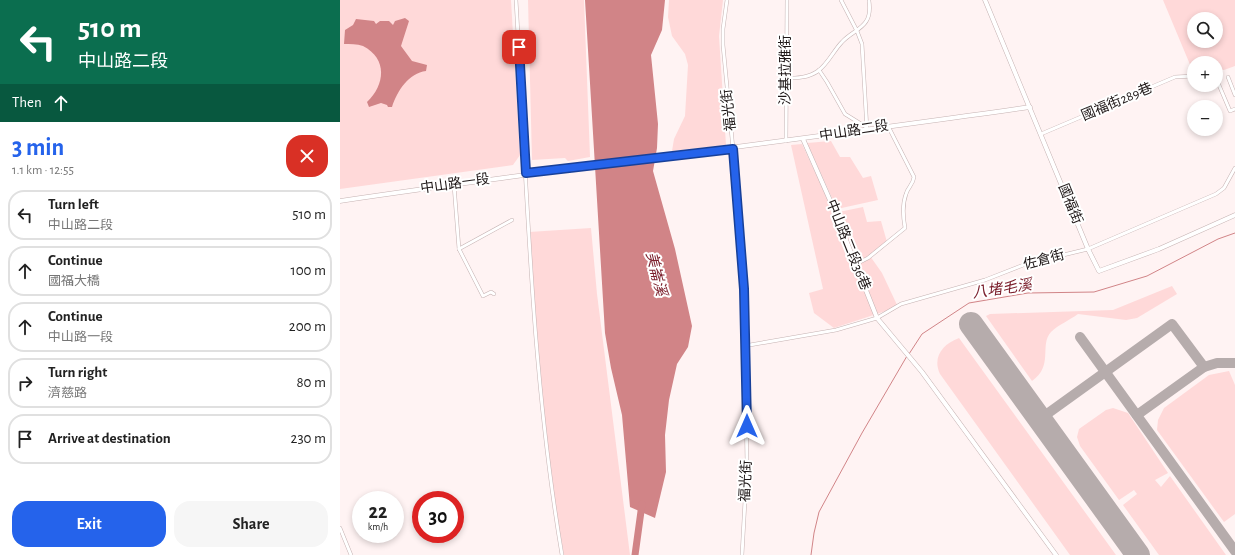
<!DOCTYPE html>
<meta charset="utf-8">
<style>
:root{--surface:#fff;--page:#f6f6f6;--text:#222;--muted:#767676;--line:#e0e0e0;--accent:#2563eb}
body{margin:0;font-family:"Alegreya Sans","Noto Sans TC",sans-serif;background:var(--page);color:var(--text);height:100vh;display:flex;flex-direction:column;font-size:15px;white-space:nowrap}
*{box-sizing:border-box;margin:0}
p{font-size:13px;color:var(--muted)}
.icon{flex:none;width:22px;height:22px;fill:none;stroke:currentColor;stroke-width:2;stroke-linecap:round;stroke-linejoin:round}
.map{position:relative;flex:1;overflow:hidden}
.drawer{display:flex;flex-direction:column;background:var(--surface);width:340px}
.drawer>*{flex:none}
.hud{background:#0b6e4f;color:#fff;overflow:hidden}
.buttons{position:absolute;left:847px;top:12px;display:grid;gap:8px}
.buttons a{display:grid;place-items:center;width:36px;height:36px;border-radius:50%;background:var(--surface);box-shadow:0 2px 6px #0003;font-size:20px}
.speed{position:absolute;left:12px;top:491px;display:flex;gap:8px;font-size:20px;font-weight:700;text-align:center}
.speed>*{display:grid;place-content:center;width:52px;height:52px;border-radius:50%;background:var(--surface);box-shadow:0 2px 6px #0003;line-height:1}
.speed small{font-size:10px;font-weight:400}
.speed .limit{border:6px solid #d22;background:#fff;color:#111}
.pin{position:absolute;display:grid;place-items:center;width:34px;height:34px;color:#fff;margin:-17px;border-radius:8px;box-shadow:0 2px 6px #0006}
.me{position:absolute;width:44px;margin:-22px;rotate:0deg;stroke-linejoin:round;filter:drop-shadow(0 0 3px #0008)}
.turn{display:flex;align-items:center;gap:14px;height:84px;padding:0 12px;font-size:18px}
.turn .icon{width:52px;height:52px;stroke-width:2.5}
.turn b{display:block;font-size:28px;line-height:34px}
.then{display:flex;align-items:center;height:38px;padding:0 12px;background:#0003;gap:8px;font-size:15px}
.round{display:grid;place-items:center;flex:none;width:42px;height:42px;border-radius:16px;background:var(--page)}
.headline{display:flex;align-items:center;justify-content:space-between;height:68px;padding:0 12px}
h1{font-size:24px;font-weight:700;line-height:30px;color:var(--accent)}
.action{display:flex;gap:8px;margin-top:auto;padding:8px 12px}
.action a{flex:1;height:46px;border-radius:16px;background:var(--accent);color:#fff;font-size:16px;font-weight:700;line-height:46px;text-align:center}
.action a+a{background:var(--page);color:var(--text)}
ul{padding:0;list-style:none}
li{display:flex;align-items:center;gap:12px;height:50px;margin:0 8px 6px;padding:0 4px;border:2px solid var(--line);border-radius:16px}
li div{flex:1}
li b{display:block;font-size:15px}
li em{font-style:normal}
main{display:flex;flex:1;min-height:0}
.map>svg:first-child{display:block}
</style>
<main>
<section class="drawer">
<div class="hud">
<div class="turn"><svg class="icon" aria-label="left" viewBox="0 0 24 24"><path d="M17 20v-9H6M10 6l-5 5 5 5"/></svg><div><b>510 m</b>中山路二段</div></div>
<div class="then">Then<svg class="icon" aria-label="ahead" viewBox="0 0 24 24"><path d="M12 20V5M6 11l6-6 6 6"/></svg></div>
</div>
<div class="headline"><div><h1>3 min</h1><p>1.1 km · 12:55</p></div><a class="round" style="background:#d93025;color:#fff"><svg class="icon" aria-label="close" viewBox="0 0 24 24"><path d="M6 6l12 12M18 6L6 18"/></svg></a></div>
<ul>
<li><svg class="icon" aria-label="left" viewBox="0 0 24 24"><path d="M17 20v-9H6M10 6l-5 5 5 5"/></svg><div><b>Turn left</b><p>中山路二段</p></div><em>510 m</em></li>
<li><svg class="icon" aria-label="ahead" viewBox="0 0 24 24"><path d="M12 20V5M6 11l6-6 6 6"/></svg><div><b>Continue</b><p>國福大橋</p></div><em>100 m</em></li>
<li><svg class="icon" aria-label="ahead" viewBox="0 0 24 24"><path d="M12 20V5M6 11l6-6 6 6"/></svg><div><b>Continue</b><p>中山路一段</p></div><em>200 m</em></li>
<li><svg class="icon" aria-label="right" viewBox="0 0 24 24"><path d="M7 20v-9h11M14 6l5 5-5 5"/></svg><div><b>Turn right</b><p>濟慈路</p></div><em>80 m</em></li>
<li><svg class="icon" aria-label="arrive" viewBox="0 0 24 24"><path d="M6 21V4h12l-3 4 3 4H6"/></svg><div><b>Arrive at destination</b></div><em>230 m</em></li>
</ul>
<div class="action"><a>Exit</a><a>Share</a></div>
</section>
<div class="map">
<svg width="895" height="555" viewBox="0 0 895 555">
<rect width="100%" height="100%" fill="#fff3f3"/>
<g fill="#ffd9d9" fill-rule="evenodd">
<polygon points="0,0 171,0 180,155 173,165 0,189"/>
<polygon points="188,0 244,0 250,157 228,161 225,158 192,160"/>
<polygon points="329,0 383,0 379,36 386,145 332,151 334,139 345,116 348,65 345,54 332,36 328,17"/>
<path d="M823,0h72v66l-11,4h-8v-7h-22v5l-3,-1zM854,19h22v22h-22z"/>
<polygon points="491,141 500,157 510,157 523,178 531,176 538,200 497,209 467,143"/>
<polygon points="462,144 494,213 523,207 527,222 541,221 547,242 530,256 542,273 558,307 494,328 474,313 469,293 483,289 451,145"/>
<polygon points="251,228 257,294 290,555 224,555 206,454 189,232"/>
<path d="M832,286l5,8 -40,24 -11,2 -48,-6c-8,6 -20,11 -27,18 -12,13 3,34 -19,49l-46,-65 4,-2 123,-4z"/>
<path d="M619,338l157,217h1h-47l-130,-181c-8,-17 3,-30 19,-36z"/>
<polygon points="889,371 895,385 895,514 884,522 817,430 818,420 824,408 869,375"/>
<polygon points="773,408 788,413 828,473 815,480 821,487 830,476 886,555 819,555 783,505 797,494 794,490 779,500 740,446 737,437 739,429 766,410"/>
</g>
<g fill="#d18487">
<polygon points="245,0 325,0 322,30 311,55 318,124 317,148 313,171 335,249 352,326 348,347 337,364 329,400 325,435 326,472 315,518 290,507 282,415 271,368 265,333"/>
<path d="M65,18l4,3 -8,25 11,15 15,4 -1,6c-17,2 -29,20 -34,36h-4l-1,-2 -6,-2 -12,4 -2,-5c18,-17 21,-43 -4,-56 -6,-2 -13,-2 -19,-2l1,-14 8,-5 3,-6 18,2 2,3 4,-3h9l4,4 2,-4z"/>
</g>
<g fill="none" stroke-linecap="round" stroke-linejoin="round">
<g stroke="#d18487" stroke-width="1">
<polyline points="569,354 582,334 629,303 688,293 754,292 807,276 878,239 895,233"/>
<polyline points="471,555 474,533 479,512 522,433 567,356"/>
</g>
<polyline stroke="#d18487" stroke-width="7" points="295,555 302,504"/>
<g stroke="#b6acac" stroke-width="10">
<polyline points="740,337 895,551"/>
<polyline points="797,415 864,367 877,363 895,363"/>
<polyline points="700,419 832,324 864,367"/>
</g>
<polyline stroke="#b6acac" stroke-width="24" points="631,324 798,555"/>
<defs>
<g id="minor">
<path d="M176,0c11,185 15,372 46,555"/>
<polyline points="387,0 383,29 383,45 393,149 404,289 407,464 402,555"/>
<polyline points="501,0 517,31 522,44 527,130"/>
<polyline points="479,70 487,82 505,114 526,127"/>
<polyline points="888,77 895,95"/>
<path d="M445,78c12,0 23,0 33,-7 10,-7 16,-21 24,-29 13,-14 31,-14 27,-41"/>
<polyline points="876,78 890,111 895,109"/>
<polyline points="701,134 835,77 854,76"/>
<polyline points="446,141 447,0"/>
<polyline points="114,185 119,249"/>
<path d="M516,264l12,-6 37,-30c-2,-11 -3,-23 1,-34 2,-7 7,-9 8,-17l-26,-51"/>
<polyline points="154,294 151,292 143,296 119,249 172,220"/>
<polyline points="404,346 496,330 537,318 561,304 645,280 686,264 748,249 876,194 884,188 895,168"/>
<polyline points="0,528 11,555"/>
</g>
<g id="tertiary">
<polyline points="645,0 748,249 759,271 819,249 895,215"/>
<polyline points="463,139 493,207 537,318 582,372 716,555"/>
<path d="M0,201c230,-34 460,-61 690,-94"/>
</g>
</defs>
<use href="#minor" stroke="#c5b2b2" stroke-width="4"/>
<use href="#tertiary" stroke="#c5b2b2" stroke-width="5"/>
<use href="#minor" stroke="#fff" stroke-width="3"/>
<use href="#tertiary" stroke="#fff" stroke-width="4"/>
</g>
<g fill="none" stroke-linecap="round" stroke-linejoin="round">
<defs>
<polyline id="route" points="179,47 186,173 393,149 404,289 407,426"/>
</defs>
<use href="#route" stroke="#184099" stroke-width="10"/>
<use href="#route" stroke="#2563eb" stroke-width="7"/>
</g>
<g text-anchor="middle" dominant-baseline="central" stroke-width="4" stroke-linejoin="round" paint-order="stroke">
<g font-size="14" fill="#1e1717" stroke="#fff">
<text transform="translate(446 70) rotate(-90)">沙基拉雅街</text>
<text transform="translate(777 102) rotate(-23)">國福街289巷</text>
<text transform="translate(389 110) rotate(-96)">福光街</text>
<text transform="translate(514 131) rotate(-9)">中山路二段</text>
<text transform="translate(115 184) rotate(-8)">中山路一段</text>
<text transform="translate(730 204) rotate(68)">國福街</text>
<text transform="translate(508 245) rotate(68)">中山路二段36巷</text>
<text transform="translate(704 260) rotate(-15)">佐倉街</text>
<text transform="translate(406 481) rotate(-87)">福光街</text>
</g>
<g font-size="15" font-style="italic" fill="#7c202d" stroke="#fff">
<text transform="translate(316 274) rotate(76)">美崙溪</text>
<text transform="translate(662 289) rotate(-8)">八堵毛溪</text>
</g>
</g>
</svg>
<div class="buttons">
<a><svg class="icon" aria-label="search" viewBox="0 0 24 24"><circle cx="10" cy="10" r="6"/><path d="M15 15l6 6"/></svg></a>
<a>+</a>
<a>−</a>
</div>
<div class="speed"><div>22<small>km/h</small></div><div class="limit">30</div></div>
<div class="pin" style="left:179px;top:47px;background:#d93025"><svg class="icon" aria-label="arrive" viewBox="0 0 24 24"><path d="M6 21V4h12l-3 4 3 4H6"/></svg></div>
<svg class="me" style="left:407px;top:426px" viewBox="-20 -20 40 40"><path d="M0-17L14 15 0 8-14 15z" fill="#2563eb" stroke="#fff" stroke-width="4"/></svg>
</div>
</main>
